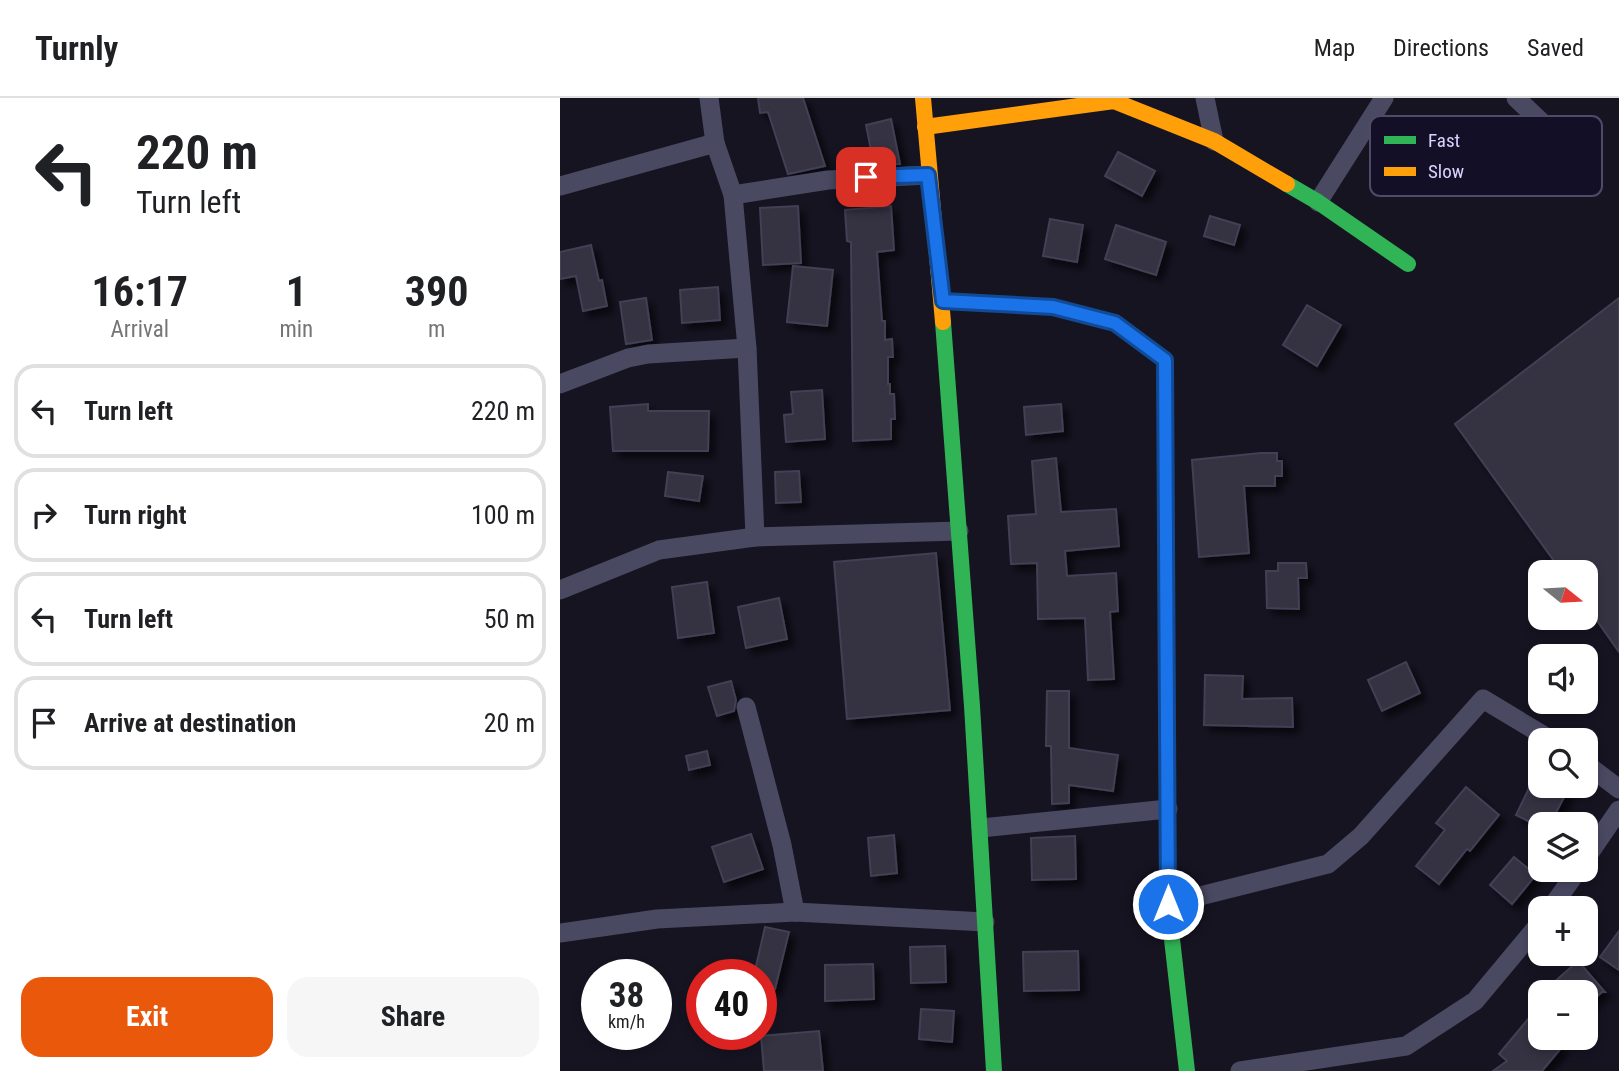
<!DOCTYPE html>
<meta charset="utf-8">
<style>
:root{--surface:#fff;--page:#f6f6f6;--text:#202124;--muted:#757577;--line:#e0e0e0;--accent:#ea580c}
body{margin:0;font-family:"Roboto Condensed",sans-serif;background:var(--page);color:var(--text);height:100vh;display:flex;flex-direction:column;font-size:26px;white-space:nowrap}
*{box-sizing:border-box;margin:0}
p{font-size:23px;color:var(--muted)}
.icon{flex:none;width:38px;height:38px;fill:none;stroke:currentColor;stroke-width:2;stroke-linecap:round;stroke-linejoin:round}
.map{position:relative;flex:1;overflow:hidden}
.side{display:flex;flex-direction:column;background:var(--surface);width:560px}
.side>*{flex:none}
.top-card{background:#fff;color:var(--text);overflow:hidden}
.needle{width:46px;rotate:108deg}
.buttons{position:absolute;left:968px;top:462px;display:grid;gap:14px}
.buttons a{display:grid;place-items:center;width:70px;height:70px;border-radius:14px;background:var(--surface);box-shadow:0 4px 10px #0003;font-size:35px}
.speed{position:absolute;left:21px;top:861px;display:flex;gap:14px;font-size:35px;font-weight:700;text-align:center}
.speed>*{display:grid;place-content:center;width:91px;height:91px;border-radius:50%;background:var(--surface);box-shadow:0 4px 10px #0003;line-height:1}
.speed small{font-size:18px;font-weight:400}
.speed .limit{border:10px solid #d22;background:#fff;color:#111}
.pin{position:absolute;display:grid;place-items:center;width:60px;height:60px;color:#fff;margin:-30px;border-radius:14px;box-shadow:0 4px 10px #0006}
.me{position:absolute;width:77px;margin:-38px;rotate:0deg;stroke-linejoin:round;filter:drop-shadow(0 0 5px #0008)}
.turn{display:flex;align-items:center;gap:24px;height:147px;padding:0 21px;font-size:32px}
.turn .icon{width:91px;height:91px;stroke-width:2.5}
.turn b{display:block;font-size:49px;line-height:60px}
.eta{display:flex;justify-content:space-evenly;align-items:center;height:119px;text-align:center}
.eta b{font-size:42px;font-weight:700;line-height:49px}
.cta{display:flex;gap:14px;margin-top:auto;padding:14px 21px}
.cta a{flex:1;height:80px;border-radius:21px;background:var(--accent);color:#fff;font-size:28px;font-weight:700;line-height:80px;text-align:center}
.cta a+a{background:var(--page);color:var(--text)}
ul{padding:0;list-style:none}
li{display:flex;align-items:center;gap:21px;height:94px;margin:0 14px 10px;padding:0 7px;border:4px solid var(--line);border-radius:21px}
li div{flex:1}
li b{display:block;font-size:26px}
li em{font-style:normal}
header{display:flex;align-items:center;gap:42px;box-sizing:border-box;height:98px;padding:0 35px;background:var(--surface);border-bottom:2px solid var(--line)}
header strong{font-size:33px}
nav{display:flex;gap:38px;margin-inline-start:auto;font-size:24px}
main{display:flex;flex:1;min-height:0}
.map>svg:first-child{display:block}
.building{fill:#343243;stroke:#433f54;stroke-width:2;filter:url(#shadow)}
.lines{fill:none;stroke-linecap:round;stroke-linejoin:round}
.street{stroke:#4a4962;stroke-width:19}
.fast{stroke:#30b455;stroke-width:16}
.slow{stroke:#ff9f0a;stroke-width:16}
.route-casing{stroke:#114b97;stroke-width:18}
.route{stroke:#1a73e8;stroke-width:12}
.key{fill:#130f26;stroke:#4e4a67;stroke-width:2}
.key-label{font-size:19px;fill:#d9d4ff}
</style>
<header>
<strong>Turnly</strong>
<nav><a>Map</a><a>Directions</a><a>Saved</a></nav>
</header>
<main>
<section class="side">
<div class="top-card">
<div class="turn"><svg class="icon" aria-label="left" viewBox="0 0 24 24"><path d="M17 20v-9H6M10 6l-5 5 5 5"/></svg><div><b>220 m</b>Turn left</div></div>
</div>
<div class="eta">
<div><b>16:17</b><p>Arrival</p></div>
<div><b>1</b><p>min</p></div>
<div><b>390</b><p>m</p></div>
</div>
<ul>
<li><svg class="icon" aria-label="left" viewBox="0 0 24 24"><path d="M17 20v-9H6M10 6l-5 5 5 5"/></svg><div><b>Turn left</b></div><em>220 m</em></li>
<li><svg class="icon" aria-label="right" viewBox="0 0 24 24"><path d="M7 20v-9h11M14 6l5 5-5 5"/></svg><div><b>Turn right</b></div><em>100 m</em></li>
<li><svg class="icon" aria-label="left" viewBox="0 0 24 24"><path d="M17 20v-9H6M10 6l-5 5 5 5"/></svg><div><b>Turn left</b></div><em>50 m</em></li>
<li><svg class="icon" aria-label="arrive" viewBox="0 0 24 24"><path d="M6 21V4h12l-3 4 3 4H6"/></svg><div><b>Arrive at destination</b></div><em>20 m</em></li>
</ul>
<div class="cta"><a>Exit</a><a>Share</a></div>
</section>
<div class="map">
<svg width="1059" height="973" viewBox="0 0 1059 973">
<defs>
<filter id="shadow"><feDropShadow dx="6" dy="6" stdDeviation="3.5" flood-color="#0009"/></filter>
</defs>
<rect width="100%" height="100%" fill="#161421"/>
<!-- building -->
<g class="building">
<polygon points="198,0 243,0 265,68 228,76 208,14 200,15"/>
<polygon points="331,21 340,66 314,67 306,27"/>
<polygon points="558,54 595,73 582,98 545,78"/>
<polygon points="238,108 241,165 203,167 200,110"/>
<polygon points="331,108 334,152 317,154 322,223 325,223 325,242 332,241 333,259 328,259 328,286 330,286 330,296 334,296 335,321 331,321 331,341 293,343 291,144 287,143 285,112"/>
<polygon points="650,118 680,127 674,147 644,138"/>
<polygon points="490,121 523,127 517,164 483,158"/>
<polygon points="556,127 606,144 596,177 545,161"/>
<polygon points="31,147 39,183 42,182 47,208 23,213 16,178 0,181 0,154"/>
<polygon points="233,168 273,172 267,228 227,224"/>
<polygon points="158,189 160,222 122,225 120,192"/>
<polygon points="86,200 92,242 66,246 60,204"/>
<polygon points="1059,200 1059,554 1026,507 1026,474 1002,474 895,326"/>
<polygon points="747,207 781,227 757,268 723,247"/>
<polygon points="262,292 265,341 226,344 224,317 233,316 231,294"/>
<polygon points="88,306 88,313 149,313 148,353 53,353 50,309"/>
<polygon points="501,306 503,333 466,337 464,309"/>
<polygon points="701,355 717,355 717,363 722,363 722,378 715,378 715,388 684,388 689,455 639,459 632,362"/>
<polygon points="496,360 501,414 556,411 559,448 505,453 507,478 556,475 558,513 550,514 554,581 528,582 525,520 478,521 477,465 451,466 448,418 476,416 472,363"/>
<polygon points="239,373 241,404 216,405 215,374"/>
<polygon points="108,374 143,378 139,403 105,398"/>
<polygon points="376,455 390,612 287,621 274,464"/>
<polygon points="718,465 746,465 747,480 738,480 739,511 707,510 706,473 718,473"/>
<polygon points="147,484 154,535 118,540 112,489"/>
<polygon points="219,500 227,541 186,550 178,509"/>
<polygon points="846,564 860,595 822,613 808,582"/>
<polygon points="645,577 683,578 682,601 732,600 733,629 644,627"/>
<polygon points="171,583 176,602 174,613 157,618 148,589"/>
<polygon points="487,593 509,593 509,650 558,657 553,693 509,687 509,705 492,706 491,648 486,648"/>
<polygon points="147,653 150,667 129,672 126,658"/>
<polygon points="970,688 1010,688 990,726 974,726 956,717"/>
<polygon points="906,689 939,717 910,753 907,751 879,786 856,768 885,732 876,725"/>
<polygon points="191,736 203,771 164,784 152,749"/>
<polygon points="334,737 337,775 311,778 308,740"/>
<polygon points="515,738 516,781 472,782 471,740"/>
<polygon points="954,759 976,777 952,806 930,787"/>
<polygon points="205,829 229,834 215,891 201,888 201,877 194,877"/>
<polygon points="1059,833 1059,872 1040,859"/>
<polygon points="385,848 386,884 351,885 350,849"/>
<polygon points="518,853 519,892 464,893 463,854"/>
<polygon points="1018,863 1045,894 1042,894 1026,909 1026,894 983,894"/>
<polygon points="313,866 314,901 265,903 265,867"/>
<polygon points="361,911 394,913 392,944 359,941"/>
<polygon points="969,920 980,929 980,940 992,940 1002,949 982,973 933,973 947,963 939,956"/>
<polygon points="259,933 263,973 204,973 201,938"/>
</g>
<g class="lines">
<!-- street -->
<g class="street">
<polyline points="149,0 155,45 173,97 187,250 195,439"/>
<polyline points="645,0 654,43"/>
<polyline points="956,0 1010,51"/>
<polyline points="0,88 155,45"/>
<polyline points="173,97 268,82 368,77"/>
<polyline points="758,104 824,0"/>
<polyline points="0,286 68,260 88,256 187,250"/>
<polyline points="0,492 99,452 195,439 399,433"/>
<polyline points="186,609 222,747 235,814"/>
<polyline points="1026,666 1059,691"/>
<polyline points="421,730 608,711"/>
<polyline points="1026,760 1059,712"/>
<polyline points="608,806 768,766 801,738 923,601 991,642"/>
<polyline points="991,810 1018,772"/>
<polyline points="0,835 97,821 235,814 425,824"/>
<polyline points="680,973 846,948 915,903 980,825"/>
</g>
<!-- fast -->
<g class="fast">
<polyline points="727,86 758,104 848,166"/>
<polyline points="383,203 493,209 556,225 605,262 608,806 627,973"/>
<polyline points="383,224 412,608 434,973"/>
</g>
<!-- slow -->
<g class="slow">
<polyline points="363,0 383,224"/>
<polyline points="365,29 554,3 654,43 727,86"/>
</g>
</g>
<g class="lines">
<!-- route casing -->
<g class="route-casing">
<polyline id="route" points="306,79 368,77 383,203 493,209 555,225 605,262 608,806"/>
</g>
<!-- route -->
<use href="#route" class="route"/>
</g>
<!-- legend -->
<rect x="810" y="18" width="232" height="80" rx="10" class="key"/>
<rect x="824" y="38" width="32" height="8" fill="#30b455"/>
<rect x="824" y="69" width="32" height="9" fill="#ff9f0a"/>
<g class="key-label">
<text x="868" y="49">Fast</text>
<text x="868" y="80">Slow</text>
</g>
</svg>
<div class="buttons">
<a><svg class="needle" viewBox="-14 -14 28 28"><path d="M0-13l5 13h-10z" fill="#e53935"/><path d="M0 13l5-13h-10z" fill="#757577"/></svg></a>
<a><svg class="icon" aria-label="sound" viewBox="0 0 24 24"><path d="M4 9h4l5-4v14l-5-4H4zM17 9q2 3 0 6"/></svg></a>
<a><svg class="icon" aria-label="search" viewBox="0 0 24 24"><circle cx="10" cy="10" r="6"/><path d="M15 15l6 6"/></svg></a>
<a><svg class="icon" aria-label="layers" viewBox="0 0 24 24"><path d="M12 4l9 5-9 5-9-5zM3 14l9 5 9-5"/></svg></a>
<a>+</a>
<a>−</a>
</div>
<div class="speed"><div>38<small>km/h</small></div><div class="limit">40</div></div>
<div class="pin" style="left:306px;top:79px;background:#d93025"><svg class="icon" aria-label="arrive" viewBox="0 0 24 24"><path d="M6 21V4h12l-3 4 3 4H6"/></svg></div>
<svg class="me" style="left:608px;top:806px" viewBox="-20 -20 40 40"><circle r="17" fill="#1a73e8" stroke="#fff" stroke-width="3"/><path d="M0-11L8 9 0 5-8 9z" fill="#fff"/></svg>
</div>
</main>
